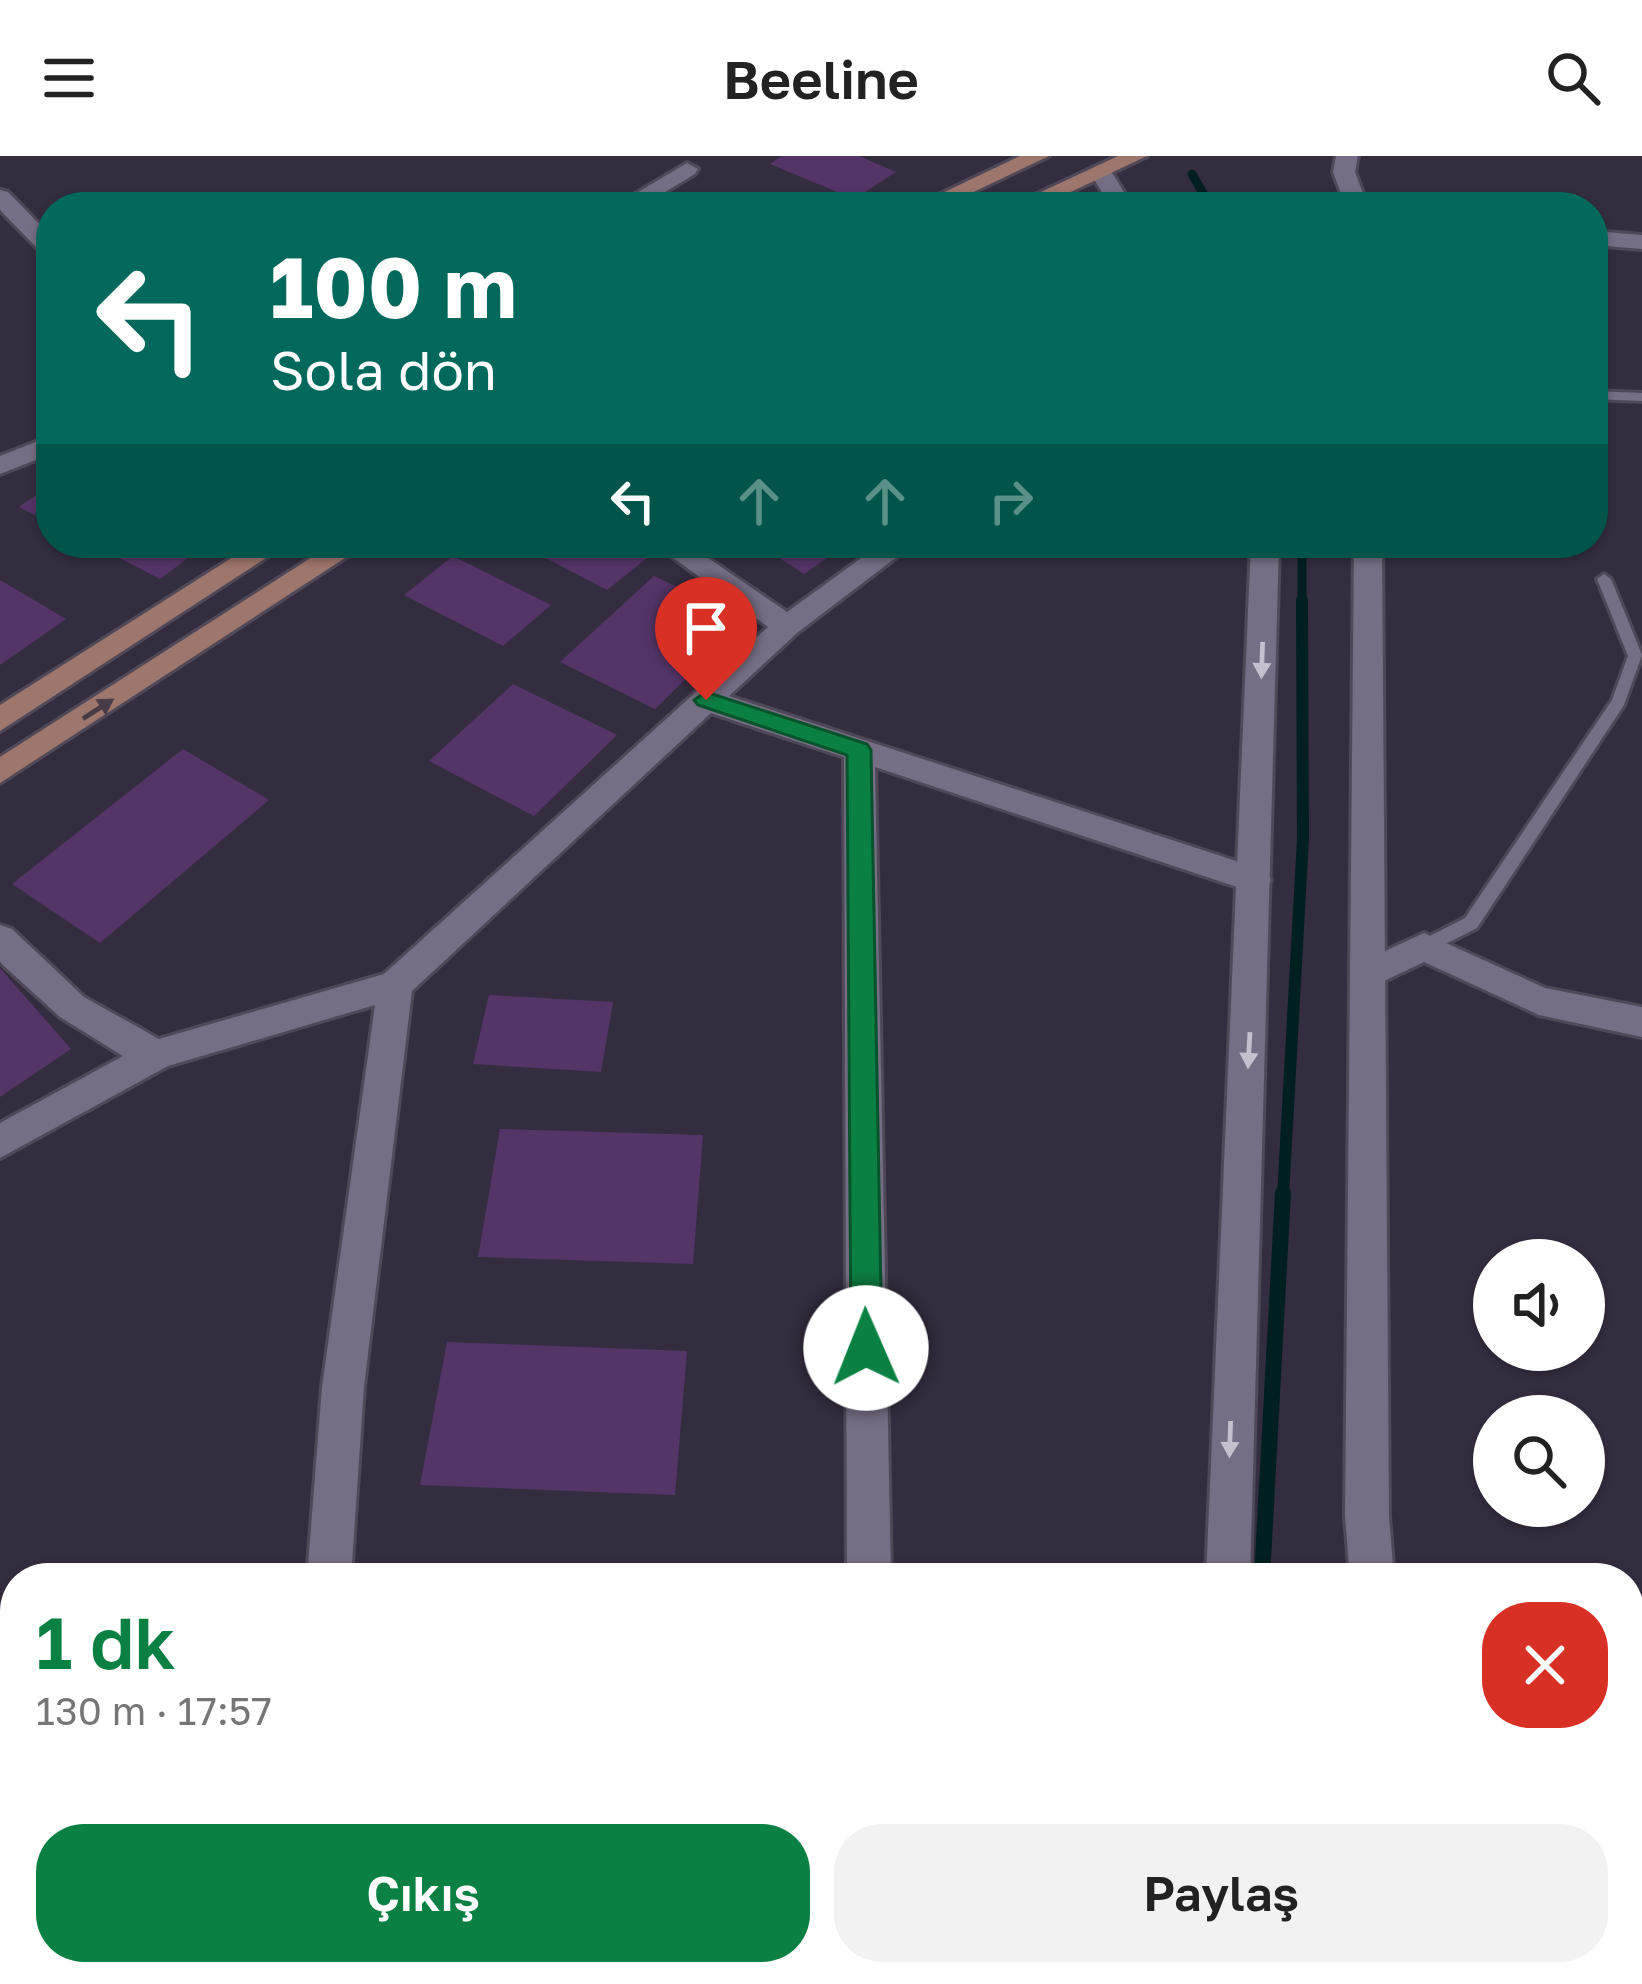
<!DOCTYPE html>
<html lang="tr">
<meta charset="utf-8">
<style>
:root{--surface:#fff;--page:#f2f2f2;--text:#222;--muted:#767676;--accent:#0b8043}
body{margin:0;font-family:"Golos Text",sans-serif;background:var(--page);color:var(--text);height:100vh;display:flex;flex-direction:column;font-size:45px;white-space:nowrap}
*{box-sizing:border-box;margin:0}
p{font-size:39px;color:var(--muted)}
.icon{flex:none;width:66px;height:66px;fill:none;stroke:currentColor;stroke-width:2;stroke-linecap:round;stroke-linejoin:round}
.map{position:relative;flex:1;overflow:hidden}
.drawer{position:absolute;left:0px;top:1407px;width:1644px;height:423px;display:flex;flex-direction:column;background:var(--surface);border-radius:48px 48px 0 0;box-shadow:0 3px 9px #0004}
.drawer>*{flex:none}
.top-card{position:absolute;left:36px;top:36px;width:1572px;height:366px;border-radius:48px;box-shadow:0 3px 9px #0004;background:#00695c;color:#fff;overflow:hidden}
.fabs{position:absolute;left:1473px;top:1083px;display:grid;gap:24px}
.fabs a{display:grid;place-items:center;width:132px;height:132px;border-radius:50%;background:var(--surface);box-shadow:0 3px 9px #0004;font-size:60px}
.pin{position:absolute;display:grid;place-items:center;width:102px;height:102px;color:#fff;margin:-123px -51px;border-radius:50% 50% 50% 0;rotate:-45deg;box-shadow:0 0 12px #0007}
.pin .icon{rotate:45deg}
.me{position:absolute;width:132px;margin:-66px;rotate:359deg;stroke-linejoin:round;filter:drop-shadow(0 0 9px #0008)}
.turn{display:flex;align-items:center;gap:42px;height:252px;padding:0 36px;font-size:54px}
.turn .icon{width:156px;height:156px;stroke-width:2.5}
.turn b{display:block;font-size:84px;line-height:102px}
.lanes{display:flex;align-items:center;height:114px;padding:0 36px;background:#0003;justify-content:center;gap:60px;direction:ltr}
.lanes .off{opacity:.35}
.round{display:grid;place-items:center;flex:none;width:126px;height:126px;border-radius:48px;background:var(--page)}
.head{display:flex;align-items:center;justify-content:space-between;height:204px;padding:0 36px}
h1{font-size:72px;font-weight:600;line-height:90px;color:var(--accent)}
.cta{display:flex;gap:24px;margin-top:auto;padding:24px 36px}
.cta a{flex:1;height:138px;border-radius:48px;background:var(--accent);color:#fff;font-size:48px;font-weight:600;line-height:138px;text-align:center}
.cta a+a{background:var(--page);color:var(--text)}
header{display:flex;justify-content:space-between;align-items:center;height:156px;padding:0 36px;background:var(--surface);font-size:54px;font-weight:600}
.map>svg:first-child{display:block}
.lines{fill:none;stroke-linecap:round;stroke-linejoin:round}
.stream-far2{stroke:#001f21;stroke-width:9}
.stream-far1{stroke:#001f21;stroke-width:12}
.stream{stroke:#001f21;stroke-width:16}
.building{fill:#553568}
.service-casing{stroke:#4e4858;stroke-width:6}
.minor-casing{stroke:#4e4858;stroke-width:6}
.tertiary-casing{stroke:#4e4858;stroke-width:6}
.primary-casing{stroke:#4e4858;stroke-width:6}
.service{fill:#766e84;fill-rule:evenodd}
.minor{fill:#766e84;fill-rule:evenodd}
.tertiary{fill:#766e84;fill-rule:evenodd}
.primary{fill:#9f766b;fill-rule:evenodd}
.oneway{fill:#c5bfce}
.oneway2{fill:#493c49}
.route{fill:#0b8043;stroke:#07532c;stroke-width:3}
</style>
<header><svg class="icon" aria-label="menu" viewBox="0 0 24 24"><path d="M4 6h16M4 12h16M4 18h16"/></svg>Beeline<svg class="icon" aria-label="search" viewBox="0 0 24 24"><circle cx="10" cy="10" r="6"/><path d="M15 15l6 6"/></svg></header>
<div class="map">
<svg width="1642" height="1828" viewBox="0 0 1642 1828">
<rect width="100%" height="100%" fill="#342d40"/>
<g class="lines">
<!-- stream-far2 -->
<g class="stream-far2">
<polyline points="1192,18 1211,51"/>
<polyline points="1302,387 1302,447"/>
</g>
<!-- stream-far1 -->
<polyline class="stream-far1" points="1283,1040 1303,683 1302,444"/>
<!-- stream -->
<g class="stream">
<polyline points="1262,1422 1283,1037"/>
<polyline points="1332,1815 1335,1828"/>
</g>
</g>
<!-- building -->
<g class="building">
<polygon points="782,0 859,0 896,16 854,43 770,8"/>
<polygon points="51,329 51,367 19,351"/>
<polygon points="90,387 208,387 160,423"/>
<polygon points="517,387 643,387 657,394 607,434"/>
<polygon points="756,387 849,387 804,418"/>
<polygon points="453,400 551,449 503,490 404,439"/>
<polygon points="654,420 747,463 655,553 560,506"/>
<polygon points="0,424 66,463 0,509"/>
<polygon points="513,528 617,579 534,660 429,605"/>
<polygon points="183,593 269,644 100,787 12,728"/>
<polygon points="0,812 71,893 0,941"/>
<polygon points="489,839 613,846 601,916 473,908"/>
<polygon points="500,973 703,979 693,1108 478,1101"/>
<polygon points="447,1186 687,1195 675,1339 420,1329"/>
<polygon points="32,1815 172,1815 171,1828 31,1828"/>
<polygon points="380,1815 561,1815 561,1828 379,1828"/>
</g>
<g class="lines">
<!-- service casing -->
<g class="service-casing">
<g id="service">
<polygon points="1593,235 1642,237 1642,245 1593,243"/>
<polygon points="1604,418 1611,423 1642,499 1624,549 1477,772 1430,796 1418,796 1415,791 1418,786 1465,762 1612,544 1628,500 1597,423"/>
</g>
</g>
<!-- minor casing -->
<g class="minor-casing">
<g id="minor">
<polygon points="687,7 698,13 695,18 640,51 613,51"/>
<polygon points="1100,9 1108,10 1133,51 1111,51 1089,15"/>
<polygon points="0,34 8,36 51,80 51,100 43,98 0,54"/>
<polygon points="1593,75 1642,79 1642,93 1593,89"/>
<polygon points="51,280 51,298 0,318 0,300"/>
<polygon points="653,387 686,387 787,456 882,387 915,387 797,477 729,540 1267,715 1271,724 1267,733 1255,737 875,611 891,1422 847,1422 844,601 711,557 412,835 364,1231 351,1422 307,1422 322,1231 375,849 168,910 0,1002 0,967 123,900 60,861 5,811 0,806 0,769 12,773 84,841 159,883 384,818 768,471"/>
<polygon points="1424,777 1545,832 1642,851 1642,881 1539,859 1424,806 1367,833 1355,829 1350,819 1355,809"/>
<polygon points="274,1815 324,1815 323,1828 273,1828"/>
<rect x="860" y="1815" width="50" height="13"/>
</g>
</g>
<!-- tertiary casing -->
<g class="tertiary-casing">
<g id="tertiary">
<polygon points="1336,0 1358,0 1355,16 1368,51 1346,51 1333,16"/>
<polygon points="1251,387 1279,387 1250,1422 1206,1422"/>
<polygon points="1354,387 1382,387 1389,1360 1394,1422 1350,1422 1345,1360"/>
<polygon points="1241,1815 1291,1815 1294,1828 1244,1828"/>
<polygon points="1411,1815 1461,1815 1464,1828 1414,1828"/>
</g>
</g>
<!-- primary casing -->
<g class="primary-casing">
<g id="primary">
<polygon points="1020,0 1049,0 942,51 913,51"/>
<polygon points="1118,0 1147,0 1039,51 1009,51"/>
<polygon points="255,387 289,387 0,575 0,549"/>
<polygon points="334,387 368,387 0,627 0,601"/>
</g>
</g>
<!-- service -->
<use href="#service" class="service"/>
<!-- minor -->
<use href="#minor" class="minor"/>
<!-- tertiary -->
<use href="#tertiary" class="tertiary"/>
<!-- primary -->
<use href="#primary" class="primary"/>
</g>
<!-- one-way arrows -->
<defs><path id="oneway-solid" d="M-6-.8H1V-3.2L6.5 0L1 3.2V.8H-6Z" transform="scale(3)"/></defs>
<g class="oneway">
<use href="#oneway-solid" transform="translate(1262 504) rotate(92)"/>
<use href="#oneway-solid" transform="translate(1249 894) rotate(93)"/>
<use href="#oneway-solid" transform="translate(1230 1283) rotate(92)"/>
</g>
<use class="oneway2" href="#oneway-solid" transform="translate(98 553) rotate(-33)"/>
<!-- route -->
<polygon class="route" points="706,536 867,588 871,594 882,1192 877,1202 866,1207 856,1202 851,1192 847,599 698,549 694,544"/>
</svg>
<div class="fabs">
<a><svg class="icon" aria-label="sound" viewBox="0 0 24 24"><path d="M4 9h4l5-4v14l-5-4H4zM17 9q2 3 0 6"/></svg></a>
<a><svg class="icon" aria-label="search" viewBox="0 0 24 24"><circle cx="10" cy="10" r="6"/><path d="M15 15l6 6"/></svg></a>
</div>
<div class="pin" style="left:706px;top:544px;background:#d93025"><svg class="icon" aria-label="arrive" viewBox="0 0 24 24"><path d="M6 21V4h12l-3 4 3 4H6"/></svg></div>
<svg class="me" style="left:866px;top:1192px" viewBox="-20 -20 40 40"><circle r="19" fill="#fff"/><path d="M0-13L10 11 0 6-10 11z" fill="#0b8043"/></svg>
<div class="top-card">
<div class="turn"><svg class="icon" aria-label="left" viewBox="0 0 24 24"><path d="M17 20v-9H6M10 6l-5 5 5 5"/></svg><div><b>100 m</b>Sola dön</div></div>
<div class="lanes"><svg class="icon" aria-label="left" viewBox="0 0 24 24"><path d="M17 20v-9H6M10 6l-5 5 5 5"/></svg><svg class="icon off" aria-label="ahead" viewBox="0 0 24 24"><path d="M12 20V5M6 11l6-6 6 6"/></svg><svg class="icon off" aria-label="ahead" viewBox="0 0 24 24"><path d="M12 20V5M6 11l6-6 6 6"/></svg><svg class="icon off" aria-label="right" viewBox="0 0 24 24"><path d="M7 20v-9h11M14 6l5 5-5 5"/></svg></div>
</div>
<section class="drawer">
<div class="head"><div><h1>1 dk</h1><p>130 m · 17:57</p></div><a class="round" style="background:#d93025;color:#fff"><svg class="icon" aria-label="close" viewBox="0 0 24 24"><path d="M6 6l12 12M18 6L6 18"/></svg></a></div>
<div class="cta"><a>Çıkış</a><a>Paylaş</a></div>
</section>
</div>
